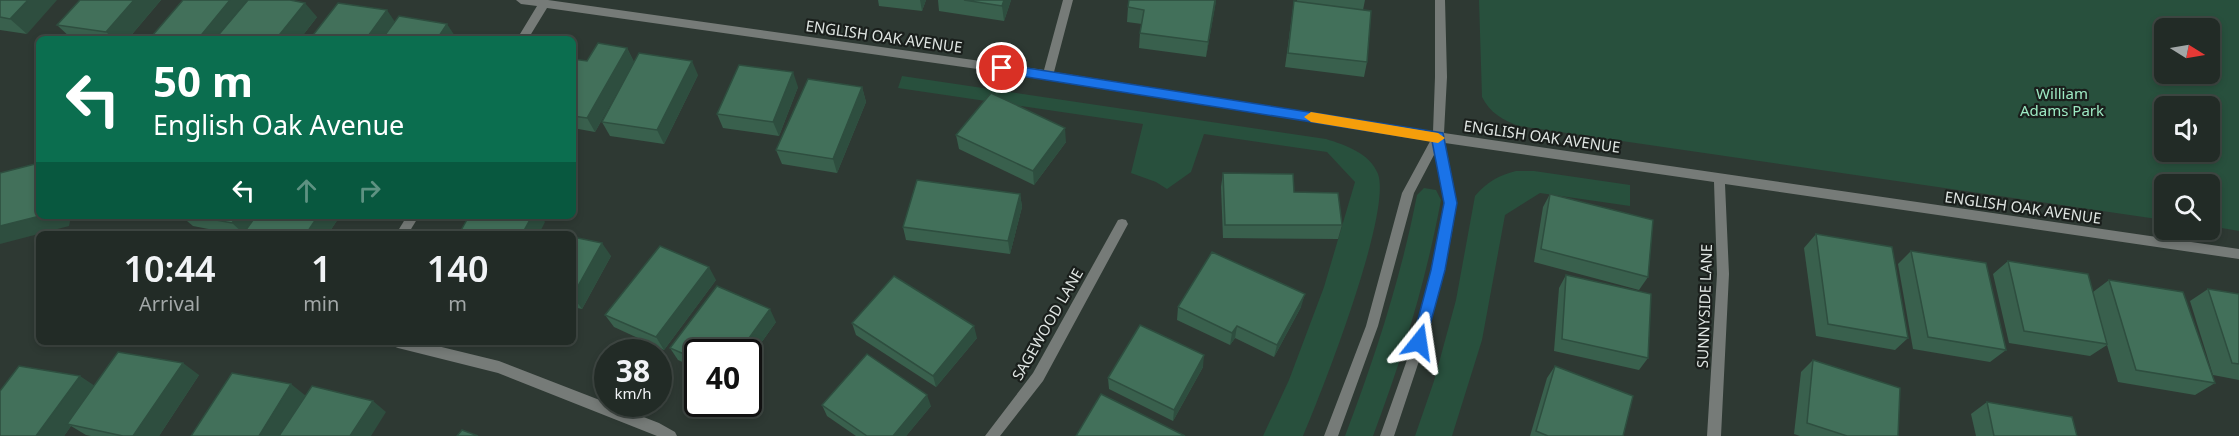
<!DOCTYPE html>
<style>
:root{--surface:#222b26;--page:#2e3732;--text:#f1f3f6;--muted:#a2a7a7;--line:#3f4743}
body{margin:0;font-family:"Noto Sans",sans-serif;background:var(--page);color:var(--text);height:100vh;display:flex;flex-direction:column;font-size:22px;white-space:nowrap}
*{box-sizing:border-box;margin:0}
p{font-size:20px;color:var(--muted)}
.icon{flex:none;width:33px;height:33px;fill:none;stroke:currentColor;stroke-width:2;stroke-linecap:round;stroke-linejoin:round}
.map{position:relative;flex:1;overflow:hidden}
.sheet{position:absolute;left:36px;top:231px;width:540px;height:114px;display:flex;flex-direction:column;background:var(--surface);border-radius:9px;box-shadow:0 3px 9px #0003,0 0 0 2px var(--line)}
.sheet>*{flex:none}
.banner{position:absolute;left:36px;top:36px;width:540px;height:183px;border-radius:9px;box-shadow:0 3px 9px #0003,0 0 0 2px var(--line);background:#0b6e4f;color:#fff;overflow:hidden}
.needle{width:39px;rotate:101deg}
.fabs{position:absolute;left:2154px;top:18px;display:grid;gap:12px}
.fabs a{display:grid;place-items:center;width:66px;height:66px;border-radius:9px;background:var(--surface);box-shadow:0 3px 9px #0003,0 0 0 2px var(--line);font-size:30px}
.speed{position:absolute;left:594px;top:339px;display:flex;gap:12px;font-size:30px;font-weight:700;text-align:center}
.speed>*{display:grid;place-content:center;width:78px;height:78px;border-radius:50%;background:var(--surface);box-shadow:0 3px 9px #0003,0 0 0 2px var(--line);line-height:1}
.speed small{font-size:15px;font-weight:400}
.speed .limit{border:3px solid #111;border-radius:9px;background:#fff;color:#111}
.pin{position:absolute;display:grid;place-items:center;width:51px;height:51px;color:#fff;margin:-26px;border:3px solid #fff;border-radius:50%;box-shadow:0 2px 6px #0007}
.me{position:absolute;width:66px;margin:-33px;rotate:15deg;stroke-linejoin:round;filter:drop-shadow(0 0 4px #0008)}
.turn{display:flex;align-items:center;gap:21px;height:126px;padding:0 18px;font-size:27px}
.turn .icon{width:78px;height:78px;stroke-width:2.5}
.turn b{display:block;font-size:42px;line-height:51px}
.lanes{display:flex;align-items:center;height:57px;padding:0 18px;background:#0003;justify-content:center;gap:30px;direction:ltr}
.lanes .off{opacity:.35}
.eta{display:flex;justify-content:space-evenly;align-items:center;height:102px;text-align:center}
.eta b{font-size:36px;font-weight:600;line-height:42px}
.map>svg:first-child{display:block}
.green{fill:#28503d;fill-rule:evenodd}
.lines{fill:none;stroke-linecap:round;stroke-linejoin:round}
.minor{fill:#767b78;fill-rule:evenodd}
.tertiary{fill:#767b78;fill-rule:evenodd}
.wall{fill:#39604d}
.shaded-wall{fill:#2e4e3f}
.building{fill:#42705a;stroke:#2e4e3f;stroke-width:1.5}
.route{fill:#1a73e8;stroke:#114b97;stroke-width:1.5}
.slow{fill:#f59e0b}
.labels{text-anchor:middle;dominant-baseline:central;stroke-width:4.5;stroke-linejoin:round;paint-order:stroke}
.street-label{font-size:15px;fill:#dfe5e2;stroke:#1a1f1c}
.park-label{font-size:15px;fill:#9de9c3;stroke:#1a1f1c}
</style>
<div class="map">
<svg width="2239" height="436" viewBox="0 0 2239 436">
<rect width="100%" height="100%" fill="#2e3933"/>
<!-- green -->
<g class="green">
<path d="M1479,0H2239V231L2210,226V184H2164V220L1519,126C1503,120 1490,113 1482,97ZM2210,28V74H2164V28ZM2210,106V152H2164V106Z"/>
<path d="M902,76L1326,139C1345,145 1370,153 1378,174C1392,213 1322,392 1303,436H1263L1289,380L1324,287L1355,182L1327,152L1204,134L1191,172L1167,189L1156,182L1131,173L1143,124L898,88Z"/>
<path d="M1516,171H1534L1630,185V206L1540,193L1505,215L1482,340L1452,436H1415L1434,381L1456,300L1475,196C1487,182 1499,175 1516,171Z"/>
<path d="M1424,188L1436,190L1441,200C1426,281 1402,359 1373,436H1345C1375,357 1401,278 1417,195Z"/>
</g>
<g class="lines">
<!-- minor -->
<g class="minor">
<polygon points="516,0 548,0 1044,70 1063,0 1073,0 1054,72 1433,132 1435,77 1435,0 1445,0 1447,77 1444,133 2239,249 2239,259 1725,184 1729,274 1721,436 1707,436 1717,274 1714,182 1438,142 1048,79 547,8 528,39 517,39 537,6 521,4"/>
<polygon points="407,216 419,216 408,234 396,234"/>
<polygon points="1122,219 1126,220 1128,224 1043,381 1000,436 985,436 1033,373 1118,220"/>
<polygon points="392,342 421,342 499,361 659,423 675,432 677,436 657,436 498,373 398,348 393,346"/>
</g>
<!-- tertiary -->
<polygon class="tertiary" points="1438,132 1444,137 1457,203 1451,238 1425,343 1394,436 1380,436 1413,343 1439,238 1445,203 1435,153 1414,193 1378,326 1338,436 1324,436 1366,326 1402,193 1434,134"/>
</g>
<!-- wall -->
<g class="wall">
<polygon points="0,0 27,34 0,30"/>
<polygon points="80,0 161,0 128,39 72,39 57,25"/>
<polygon points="878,0 926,0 922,11 879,6"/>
<polygon points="938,0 1011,0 1004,21 939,11"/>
<polygon points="1129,0 1216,0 1206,57 1139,48 1140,33 1142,24 1127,22 1128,7"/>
<polygon points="1297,0 1365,0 1363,10 1367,62 1364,77 1285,67 1294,1 1297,2"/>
<polygon points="317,17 300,39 155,39 152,36"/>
<polygon points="627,48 634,62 595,132 573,128 573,59 587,61"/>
<polygon points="698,75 664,144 610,136 602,122"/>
<polygon points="798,87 779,136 723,128 717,114"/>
<polygon points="862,87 866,102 837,173 782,164 776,150"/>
<polygon points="956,135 1066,142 1034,185 959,149"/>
<polygon points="1223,173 1294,192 1342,225 1338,239 1223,238 1221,187"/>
<polygon points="1020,194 1022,207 1010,254 906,240 903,227"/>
<polygon points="1550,194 1648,277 1639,290 1534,262 1543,207"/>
<polygon points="181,216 340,216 328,234 234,234 193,226"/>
<polygon points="1816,234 1908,338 1895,350 1816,336 1804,248"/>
<polygon points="573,237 611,256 582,309 573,307"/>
<polygon points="1911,251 2006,350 1990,362 1913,349 1898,264"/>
<polygon points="2008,261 2093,292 2109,280 2215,383 2195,395 2118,382 2107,345 2090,356 2009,343 1993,274"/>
<polygon points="1566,275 1648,358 1639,370 1554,351 1559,288"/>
<polygon points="716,280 664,350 614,327 605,315"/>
<polygon points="2208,289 2239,294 2239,380 2213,375 2190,301"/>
<polygon points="1178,307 1301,307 1274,357 1235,338 1230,345 1177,320"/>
<polygon points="776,322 748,361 748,352 698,352 698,369 678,360 670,348"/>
<polygon points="852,323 977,338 936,387 856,335"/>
<polygon points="1813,360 1898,436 1800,436 1794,434 1801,372"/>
<polygon points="1555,366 1623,436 1530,436 1547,378"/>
<polygon points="1203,367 1173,421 1109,389 1108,378"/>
<polygon points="199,375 159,436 91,436 86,435 71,426 64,436 0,436 94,385"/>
<polygon points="1987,402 2077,436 1976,436 1971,414"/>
<polygon points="822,405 931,406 906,436 856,436 827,416"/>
</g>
<!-- shaded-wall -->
<g class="shaded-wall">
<polygon points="28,0 57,0 27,34 10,19"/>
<polygon points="134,0 161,0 128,39 114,39 106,32"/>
<polygon points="230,0 250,0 224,39 198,39"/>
<polygon points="920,0 926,0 922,11"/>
<polygon points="1004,0 1011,0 1004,21 1002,6"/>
<polygon points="1215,0 1216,0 1216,2 1206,57 1208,42"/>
<polygon points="305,3 317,17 300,39 276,39"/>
<polygon points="387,10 397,25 387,39 366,39"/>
<polygon points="447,24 457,39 437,39"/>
<polygon points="627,48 634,62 595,132 587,118"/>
<polygon points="692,61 698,75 664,144 657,130"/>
<polygon points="793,72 798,87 779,136 773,122"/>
<polygon points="862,87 866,102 837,173 833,159"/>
<polygon points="1065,128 1066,142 1034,185 1033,171"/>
<polygon points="1020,194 1022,207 1010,254 1008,241"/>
<polygon points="40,216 71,216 69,226 0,244 0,226"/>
<polygon points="237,216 261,216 244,234 232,223"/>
<polygon points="318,216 340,216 328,234 306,234"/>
<polygon points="532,216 541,216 545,222 539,234 522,234"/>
<polygon points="602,243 611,256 582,309 573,297 573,295"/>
<polygon points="709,267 716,280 664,350 656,337"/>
<polygon points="1305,294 1301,307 1274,357 1277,345"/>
<polygon points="770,309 776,322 748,361 748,352 739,352"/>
<polygon points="974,326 977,338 936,387 933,376"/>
<polygon points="1237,326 1235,338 1230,345 1232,333"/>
<polygon points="1204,355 1203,367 1173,421 1174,410"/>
<polygon points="183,363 199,375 159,436 133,436"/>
<polygon points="80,376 98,388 67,424 71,426 64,436 36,436"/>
<polygon points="291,384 306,396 281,436 259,436"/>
<polygon points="927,395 931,406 906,436 893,436"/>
<polygon points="373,401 386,412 371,436 350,436"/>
</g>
<!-- building -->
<g class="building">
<polygon points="0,0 28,0 10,19 0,17"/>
<polygon points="80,0 134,0 106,32 57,25"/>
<polygon points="183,0 230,0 198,39 171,39 152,36"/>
<polygon points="248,0 290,0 305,3 276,39 215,39"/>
<polygon points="964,0 1004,0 1002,6"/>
<polygon points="1129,0 1215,0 1208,42 1140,33 1144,10 1128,7"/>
<polygon points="1294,1 1371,11 1367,62 1288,53"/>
<polygon points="338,3 387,10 366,39 310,39"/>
<polygon points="399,16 447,24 437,39 382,39"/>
<polygon points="598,43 627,48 587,118 573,116 573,59 587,61"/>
<polygon points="639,53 692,61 657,130 602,122"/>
<polygon points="739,65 793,72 773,122 717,114"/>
<polygon points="808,79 862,87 833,159 776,150"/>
<polygon points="991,93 1065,128 1033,171 956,135"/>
<polygon points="39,163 39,216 40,216 0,226 0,173"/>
<polygon points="1223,173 1293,174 1294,192 1338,193 1342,225 1225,225"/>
<polygon points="917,180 1020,194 1008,241 903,227"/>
<polygon points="1550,194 1653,220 1648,277 1541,249"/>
<polygon points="194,216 237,216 232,223"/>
<polygon points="256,216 318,216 306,234 243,234"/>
<polygon points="469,216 532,216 522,234 459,234"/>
<polygon points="544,231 558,234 543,234"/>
<polygon points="1816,234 1892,247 1908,338 1828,324"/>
<polygon points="573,237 602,243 573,295"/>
<polygon points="660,246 709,267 656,337 605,315"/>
<polygon points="1911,251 1986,263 2006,350 1928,337"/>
<polygon points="1212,252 1305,294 1277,345 1237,326 1232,333 1178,307"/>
<polygon points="2008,261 2088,274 2107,344 2024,331"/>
<polygon points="1566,275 1651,294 1648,358 1562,339"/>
<polygon points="894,276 974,326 933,376 852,323"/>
<polygon points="2109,280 2183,292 2215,383 2136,370"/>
<polygon points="717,286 770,309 739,352 698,352 698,360 670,348"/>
<polygon points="2208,289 2239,294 2239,364 2232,363"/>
<polygon points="1140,325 1204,355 1174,410 1108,378"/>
<polygon points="118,352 183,363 133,436 123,436 67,424"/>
<polygon points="867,354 927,395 893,436 867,436 822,405"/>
<polygon points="1813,360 1900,388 1898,436 1847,436 1807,423"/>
<polygon points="19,366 80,376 36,436 0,436 0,391"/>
<polygon points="1555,366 1633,396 1623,436 1548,436 1536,431"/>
<polygon points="232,373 291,384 259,436 191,436"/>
<polygon points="312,386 373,401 350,436 279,436"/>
<polygon points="1101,394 1185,436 1076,436"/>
<polygon points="1987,402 2072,417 2077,436 1994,436"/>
<polygon points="462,430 478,436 457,436"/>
</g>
<!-- route -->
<polygon class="route" points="1002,64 1443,133 1457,203 1445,270 1424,347 1419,349 1414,347 1412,342 1431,270 1444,203 1432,141 1002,73 996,68"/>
<!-- slow -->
<polygon class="slow" points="1311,112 1438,133 1445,138 1438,143 1311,122 1304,117"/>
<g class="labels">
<!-- street labels -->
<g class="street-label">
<text transform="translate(884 36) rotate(8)">ENGLISH OAK AVENUE</text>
<text transform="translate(1542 136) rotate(8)">ENGLISH OAK AVENUE</text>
<text transform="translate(2023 207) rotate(8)">ENGLISH OAK AVENUE</text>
<text transform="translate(1704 306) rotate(-88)">SUNNYSIDE LANE</text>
<text transform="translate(1047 324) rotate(-60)">SAGEWOOD LANE</text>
</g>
<!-- park labels -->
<g class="park-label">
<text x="2062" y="93">William<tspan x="2062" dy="17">Adams Park</tspan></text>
</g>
</g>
</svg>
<div class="fabs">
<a><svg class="needle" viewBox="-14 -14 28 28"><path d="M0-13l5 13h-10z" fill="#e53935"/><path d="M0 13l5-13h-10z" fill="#a2a7a7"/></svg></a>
<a><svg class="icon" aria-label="sound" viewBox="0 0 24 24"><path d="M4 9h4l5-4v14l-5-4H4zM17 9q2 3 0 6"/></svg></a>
<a><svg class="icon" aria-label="search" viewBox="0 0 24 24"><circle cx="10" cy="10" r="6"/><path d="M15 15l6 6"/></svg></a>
</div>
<div class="speed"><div>38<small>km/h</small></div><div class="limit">40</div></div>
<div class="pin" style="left:1002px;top:68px;background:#d93025"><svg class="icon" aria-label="arrive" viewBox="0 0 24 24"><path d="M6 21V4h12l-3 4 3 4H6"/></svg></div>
<svg class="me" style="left:1419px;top:342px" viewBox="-20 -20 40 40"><path d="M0-17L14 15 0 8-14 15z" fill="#1a73e8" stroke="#fff" stroke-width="4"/></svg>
<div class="banner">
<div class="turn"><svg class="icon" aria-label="left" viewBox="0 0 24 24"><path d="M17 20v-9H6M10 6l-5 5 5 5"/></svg><div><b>50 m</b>English Oak Avenue</div></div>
<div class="lanes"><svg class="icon" aria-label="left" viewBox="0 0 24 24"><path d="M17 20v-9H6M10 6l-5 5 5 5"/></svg><svg class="icon off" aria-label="ahead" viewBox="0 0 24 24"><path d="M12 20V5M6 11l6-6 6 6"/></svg><svg class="icon off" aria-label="right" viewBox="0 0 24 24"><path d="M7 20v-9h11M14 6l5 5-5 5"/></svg></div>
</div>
<section class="sheet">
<div class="eta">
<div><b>10:44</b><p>Arrival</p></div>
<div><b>1</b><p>min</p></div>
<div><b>140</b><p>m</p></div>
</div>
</section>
</div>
